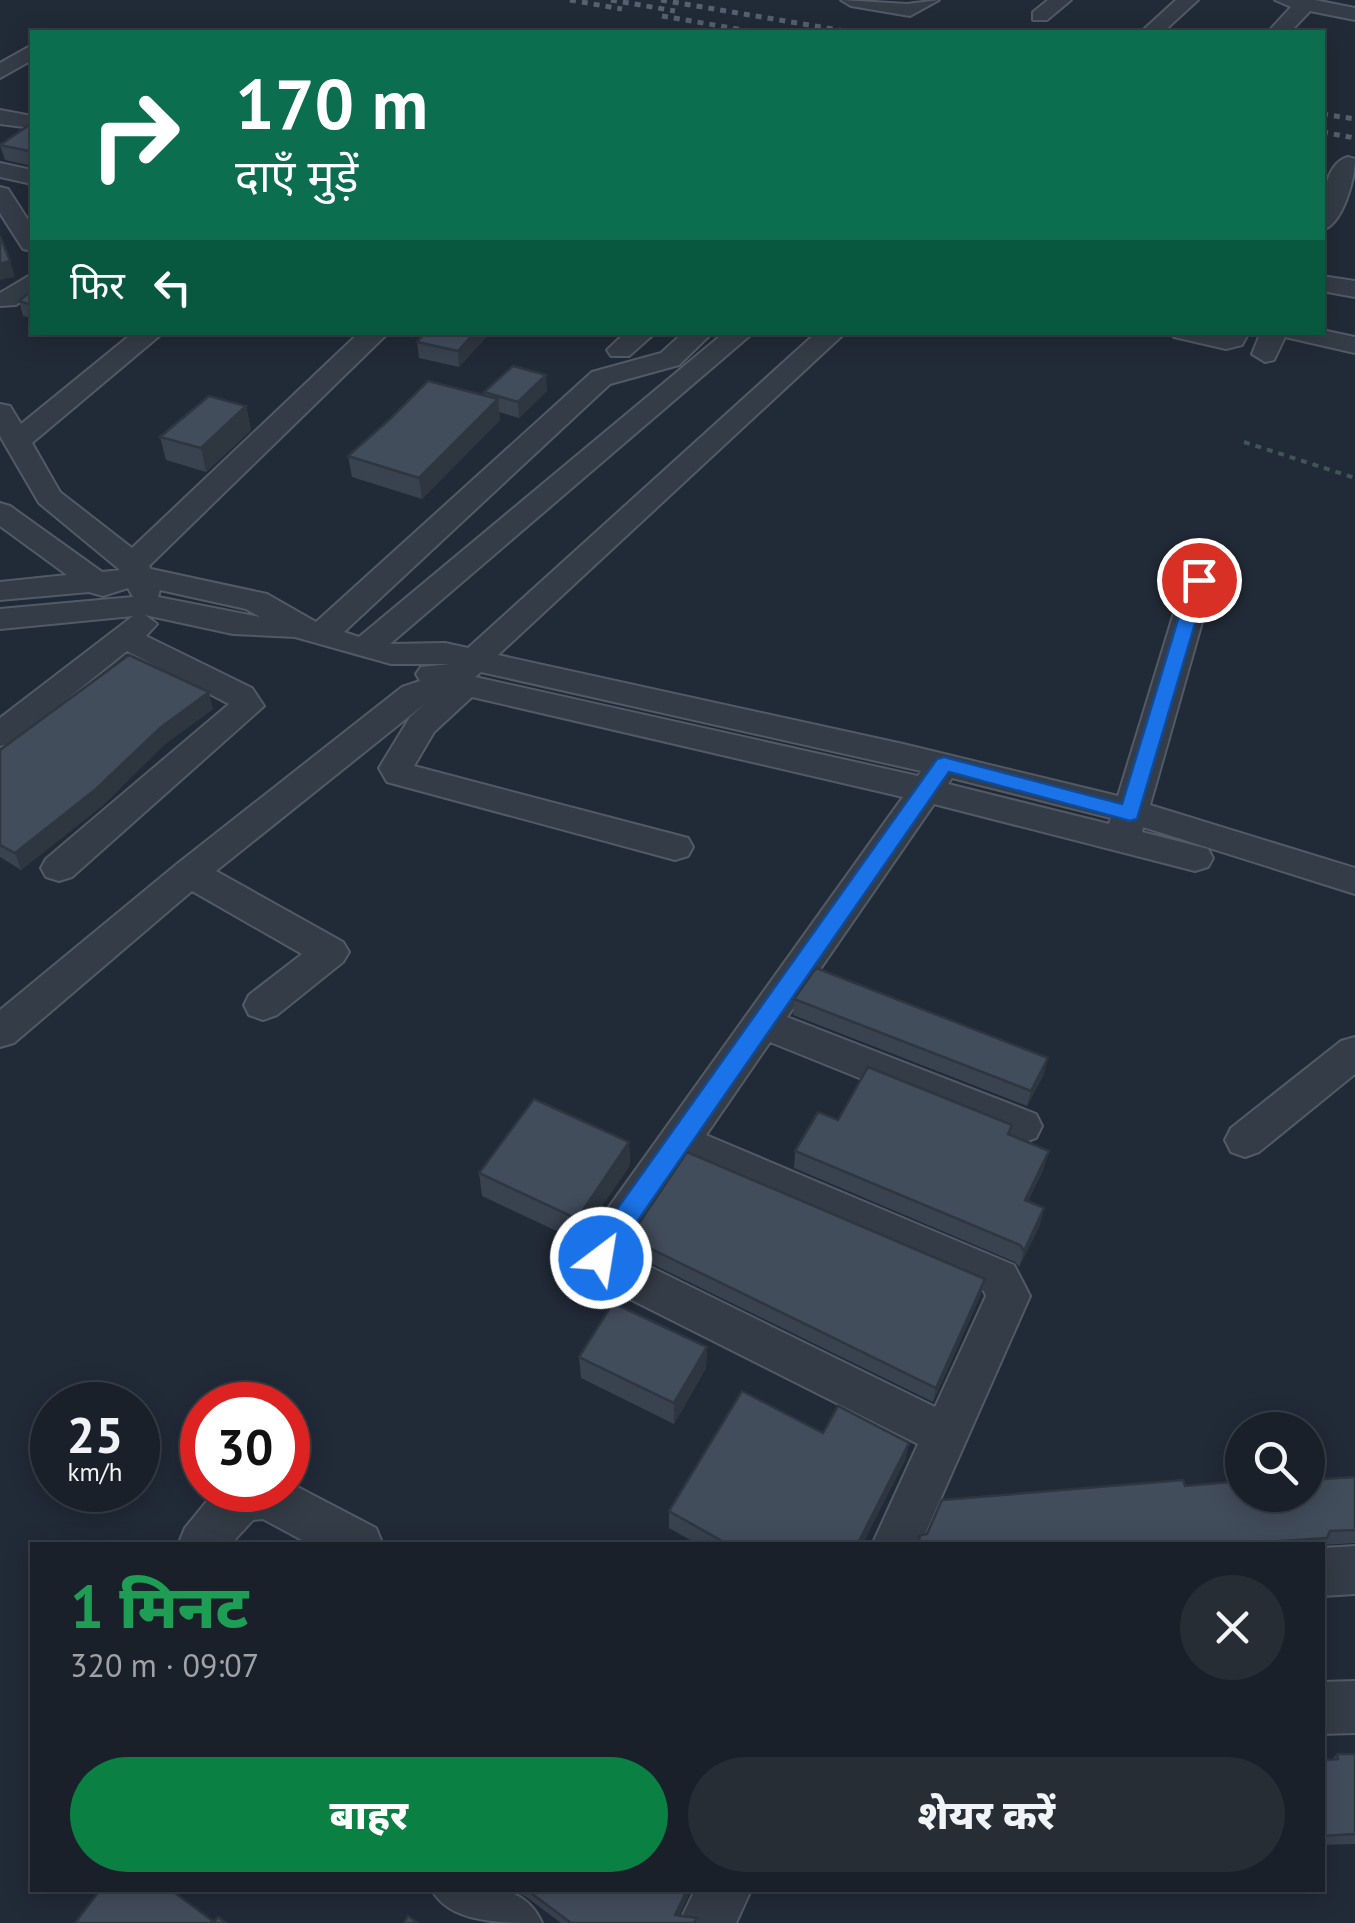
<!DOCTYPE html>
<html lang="hi">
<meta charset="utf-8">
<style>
:root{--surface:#192029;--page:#262d35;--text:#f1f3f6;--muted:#9fa3a8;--line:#373e46;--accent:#0b8043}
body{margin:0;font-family:"PT Sans","Noto Sans Devanagari",sans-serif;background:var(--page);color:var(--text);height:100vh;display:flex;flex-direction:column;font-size:38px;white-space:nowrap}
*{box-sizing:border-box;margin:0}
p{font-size:32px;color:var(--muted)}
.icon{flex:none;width:55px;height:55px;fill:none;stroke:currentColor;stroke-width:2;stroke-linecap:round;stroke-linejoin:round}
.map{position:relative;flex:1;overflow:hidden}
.details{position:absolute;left:30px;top:1542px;width:1295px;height:350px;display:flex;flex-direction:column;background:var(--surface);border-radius:0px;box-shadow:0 5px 25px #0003,0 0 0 2px var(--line)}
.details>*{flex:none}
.hud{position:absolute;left:30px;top:30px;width:1295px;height:305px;border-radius:0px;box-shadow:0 5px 25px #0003,0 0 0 2px var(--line);background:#0b6e4f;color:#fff;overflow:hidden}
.fabs{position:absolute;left:1225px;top:1412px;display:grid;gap:20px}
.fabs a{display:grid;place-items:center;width:100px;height:100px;border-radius:50%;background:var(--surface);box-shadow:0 5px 25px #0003,0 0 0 2px var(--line);font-size:50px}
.speed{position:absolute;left:30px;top:1382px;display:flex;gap:20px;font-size:50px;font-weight:700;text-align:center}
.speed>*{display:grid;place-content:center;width:130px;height:130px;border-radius:50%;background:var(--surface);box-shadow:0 5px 25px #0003,0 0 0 2px var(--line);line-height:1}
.speed small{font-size:25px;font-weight:400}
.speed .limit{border:15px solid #d22;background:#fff;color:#111}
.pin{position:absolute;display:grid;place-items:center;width:85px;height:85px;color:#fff;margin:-42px;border:5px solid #fff;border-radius:50%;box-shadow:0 2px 10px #0007}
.me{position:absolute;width:110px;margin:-55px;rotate:31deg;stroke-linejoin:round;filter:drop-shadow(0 0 8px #0008)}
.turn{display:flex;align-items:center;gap:35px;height:210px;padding:0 40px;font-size:45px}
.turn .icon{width:130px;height:130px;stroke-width:2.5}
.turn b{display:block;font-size:70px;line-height:85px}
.then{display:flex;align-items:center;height:95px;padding:0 40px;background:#0003;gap:20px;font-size:38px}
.round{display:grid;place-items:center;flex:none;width:105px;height:105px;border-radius:52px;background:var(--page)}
.head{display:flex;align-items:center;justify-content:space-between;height:170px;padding:0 40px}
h1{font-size:60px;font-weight:800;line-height:75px;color:#1e9e55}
.button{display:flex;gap:20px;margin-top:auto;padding:20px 40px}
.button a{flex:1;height:115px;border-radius:60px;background:var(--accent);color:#fff;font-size:40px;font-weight:800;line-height:115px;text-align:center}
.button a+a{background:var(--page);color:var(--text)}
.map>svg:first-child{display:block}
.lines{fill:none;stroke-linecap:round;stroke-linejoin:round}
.minor-casing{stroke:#525a65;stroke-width:4}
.path{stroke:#425457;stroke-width:4;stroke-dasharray:6 6;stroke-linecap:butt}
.minor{fill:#343c47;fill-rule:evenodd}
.rail{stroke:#56606e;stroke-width:5;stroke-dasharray:6 6;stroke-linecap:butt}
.wall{fill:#39424f}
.shaded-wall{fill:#2e3640}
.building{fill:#424d5c;stroke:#2e3640;stroke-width:2.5}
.route{fill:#1a73e8;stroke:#114b97;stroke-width:2.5}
</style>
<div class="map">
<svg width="1355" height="1923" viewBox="0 0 1355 1923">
<rect width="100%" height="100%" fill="#212a37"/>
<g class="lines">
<!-- minor casing -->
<g class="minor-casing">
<g id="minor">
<polygon points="841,0 907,4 939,0 910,16 851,6"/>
<polygon points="1048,0 1071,0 1047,20 1033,20 1033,12"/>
<polygon points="1176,0 1198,0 1163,32 1141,32"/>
<polygon points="1275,0 1315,0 1355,8 1355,20 1310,11 1290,32 1268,32 1291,7"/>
<polygon points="32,45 32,60 0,78 0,63"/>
<polygon points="0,110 32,116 32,128 0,124"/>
<path d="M1348,157L1355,159C1355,178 1343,225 1322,230C1322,209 1322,164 1348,157Z"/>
<polygon points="0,163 32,170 32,184 0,177"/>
<polygon points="0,187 8,189 32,226 32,251 23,249 0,213"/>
<polygon points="32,274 32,293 16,305 0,306 0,293"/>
<polygon points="1322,276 1355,281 1355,297 1322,291"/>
<polygon points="1322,330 1355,337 1355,353 1285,337 1274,360 1265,362 1252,354 1261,332"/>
<path d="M134,332H164L32,443L60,492L132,548L360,332H389L149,566L151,569L267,594L316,622L592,372L661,353L684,332H713L679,365L610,384L344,632L359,637L725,332H754L390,644L445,643L468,648L817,332H846L498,655L903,744L1118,796L1184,580L1188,573H1210L1214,580L1150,805L1355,868V894L1143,827L1142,832L1208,849L1213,858L1208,867L1195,871L934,804L787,1017L1036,1114L1042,1126L1036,1138L1022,1143L1008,1138L770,1042L706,1135L1014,1265L1030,1296L920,1545H872L918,1444L590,1279L580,1258L589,1235L903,797L472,697L434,732L414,766L688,838L693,847L688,856L675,860L387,782L379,768L410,717L427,702L216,871L343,942L349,952L343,962L277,1015L263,1020L249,1015L244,1005L249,995L302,954L192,891L14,1043L0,1047V1010L177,864L402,687L420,681L416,674L421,667L450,664H391L295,637L233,634L145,615L157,624L146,636L252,688L264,706L72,877L59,881L46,877L41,868L46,859L229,704L127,651L12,743L0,746V718L133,616L0,629V609L133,597L128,588L103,596L89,592L0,600V582L67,575L0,526V503L10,506L102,572L120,570L39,503L0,436V404L10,406L21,424ZM160,590L246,609L260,617L158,597ZM481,672L921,771L918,776L475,677ZM952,778L1111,818L1109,824L948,784ZM686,1163L984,1291L986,1296L935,1407L624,1254Z"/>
<polygon points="626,332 656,332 629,356 611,356 607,350"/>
<polygon points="1170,332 1249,332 1242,345 1226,349 1174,337"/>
<polygon points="1355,1037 1355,1074 1259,1152 1245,1157 1231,1152 1225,1140 1231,1128 1341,1041"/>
<polygon points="288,1482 376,1528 383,1545 311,1545 263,1519 253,1520 230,1545 178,1545 185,1528 216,1490 288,1490"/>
<polygon points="1355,1546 1355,1594 1322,1596 1322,1548"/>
<polygon points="1355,1681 1355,1733 1322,1734 1322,1682"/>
<path d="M432,1890C474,1890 522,1877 542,1923C500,1923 450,1923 432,1890Z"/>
<polygon points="695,1890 751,1890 736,1923 679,1923"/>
</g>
</g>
<!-- path -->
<polyline class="path" points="1244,442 1355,478"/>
<!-- minor -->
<use href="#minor" class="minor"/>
<!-- rail -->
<g class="rail">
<polyline points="570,0 622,9"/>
<polyline points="611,0 675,11"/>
<polyline points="661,0 850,32"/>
<polyline points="662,16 755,32"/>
<polyline points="1322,114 1355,119"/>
<polyline points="1322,132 1355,138"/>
</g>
</g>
<!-- wall -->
<g class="wall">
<polygon points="32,123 32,166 5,160 0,145"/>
<polygon points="32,290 32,318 23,316 19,301"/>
<polygon points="89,332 111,332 106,337"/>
<polygon points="489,334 459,367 419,358 417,342"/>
<polygon points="547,391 519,418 499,412 500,420 422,499 352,477 348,456 485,396 484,392"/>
<polygon points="246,406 251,430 206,472 166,460 160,437"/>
<polygon points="213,709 165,744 102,806 21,870 0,857 0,750"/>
<polygon points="794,999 1044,1074 1027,1106 793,1015"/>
<polygon points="838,1120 1010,1135 1044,1168 1028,1201 1040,1225 1019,1267 1015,1262 794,1168 795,1151"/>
<polygon points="629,1142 630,1165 578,1241 482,1196 479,1173"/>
<polygon points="629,1238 981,1294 933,1402 630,1253"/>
<polygon points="707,1347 706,1368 674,1424 581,1378 579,1357"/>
<polygon points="823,1433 909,1443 905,1460 862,1545 699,1545 669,1528 669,1511"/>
<polygon points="1355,1477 1355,1543 1322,1545 916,1545 919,1536 1185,1486 1242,1495"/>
<polygon points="1337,1754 1355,1754 1355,1844 1322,1845 1322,1760 1332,1759"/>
<polygon points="505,1890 691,1890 679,1915 697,1923 561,1923 525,1896"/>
</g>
<!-- shaded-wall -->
<g class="shaded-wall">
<polygon points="10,261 15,277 0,280 0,264"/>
<polygon points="475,332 489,332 489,334 459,367 458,351"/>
<polygon points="546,375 547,391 519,418 518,402"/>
<polygon points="498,399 500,420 422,499 419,478"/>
<polygon points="246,406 251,430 206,472 201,448"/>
<polygon points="209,692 213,709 165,744 102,806 21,870 15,853 160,728"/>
<polygon points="1048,1058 1044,1074 1027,1106 1031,1091"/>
<polygon points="629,1142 630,1165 578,1241 577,1219"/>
<polygon points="1049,1151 1044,1168 1020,1217 1025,1200"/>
<polygon points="1044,1208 1040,1225 1019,1267 1024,1251"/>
<polygon points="985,1279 981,1294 933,1402 936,1388"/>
<polygon points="707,1347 706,1368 674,1424 674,1403"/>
<polygon points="909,1443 905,1460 862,1545 857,1545"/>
<polygon points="687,1890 691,1890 676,1923 675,1915"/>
</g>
<!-- building -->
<g class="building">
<polygon points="32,123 32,160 29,151 0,145"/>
<polygon points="0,236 10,261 0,264"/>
<polygon points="32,290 32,305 19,301"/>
<polygon points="426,332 475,332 458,351 417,342"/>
<polygon points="513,366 546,375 518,402 484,392"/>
<polygon points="428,381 498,399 419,478 348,456 390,419"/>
<polygon points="209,396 246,406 201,448 160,437"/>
<polygon points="129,655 209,692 160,728 96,789 15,853 0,845 0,750"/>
<polygon points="816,968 1048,1058 1031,1091 794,999"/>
<polygon points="868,1067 1012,1125 1008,1134 1049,1151 1025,1200 1044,1208 1024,1251 1020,1245 795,1151 818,1112 838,1120"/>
<polygon points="534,1099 629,1142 577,1219 479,1173"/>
<polygon points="687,1152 985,1279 936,1388 629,1238"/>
<polygon points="613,1303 707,1347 674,1403 579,1357"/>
<polygon points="742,1391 823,1433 838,1406 909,1443 857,1545 729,1545 669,1511"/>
<polygon points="1355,1477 1355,1530 1330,1531 1327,1538 1221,1545 920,1545 919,1536 927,1534 942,1500 1183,1480 1185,1486 1242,1481 1242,1495 1308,1495 1308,1480"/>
<polygon points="1337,1754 1355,1754 1355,1834 1322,1836 1322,1760 1338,1759"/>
<polygon points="100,1890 171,1890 214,1922 218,1917 226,1923 75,1923"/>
<polygon points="527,1890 687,1890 675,1915 697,1918 694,1923 571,1923"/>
<polygon points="408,1916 418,1923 404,1923"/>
</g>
<!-- route -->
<polygon class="route" points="1199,574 1208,580 1137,819 1130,821 949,772 616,1252 610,1266 601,1270 592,1266 588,1258 595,1240 937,759 944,757 1122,804 1190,580"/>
</svg>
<div class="fabs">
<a><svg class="icon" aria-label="search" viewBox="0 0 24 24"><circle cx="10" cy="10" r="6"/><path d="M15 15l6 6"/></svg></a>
</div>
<div class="speed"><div>25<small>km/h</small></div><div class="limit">30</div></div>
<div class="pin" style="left:1199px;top:580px;background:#d93025"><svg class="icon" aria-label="arrive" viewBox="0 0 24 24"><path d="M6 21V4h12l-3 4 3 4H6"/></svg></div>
<svg class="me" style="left:601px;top:1258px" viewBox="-20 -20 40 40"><circle r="17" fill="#1a73e8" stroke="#fff" stroke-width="3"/><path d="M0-11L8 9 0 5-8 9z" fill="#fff"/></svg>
<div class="hud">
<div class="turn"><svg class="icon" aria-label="right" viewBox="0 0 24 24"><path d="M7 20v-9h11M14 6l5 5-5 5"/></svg><div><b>170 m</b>दाएँ मुड़ें</div></div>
<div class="then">फिर<svg class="icon" aria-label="left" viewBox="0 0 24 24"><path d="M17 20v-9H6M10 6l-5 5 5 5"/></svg></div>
</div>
<section class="details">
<div class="head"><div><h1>1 मिनट</h1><p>320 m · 09:07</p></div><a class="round"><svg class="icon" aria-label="close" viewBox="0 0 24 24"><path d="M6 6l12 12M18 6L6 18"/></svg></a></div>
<div class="button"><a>बाहर</a><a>शेयर करें</a></div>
</section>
</div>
